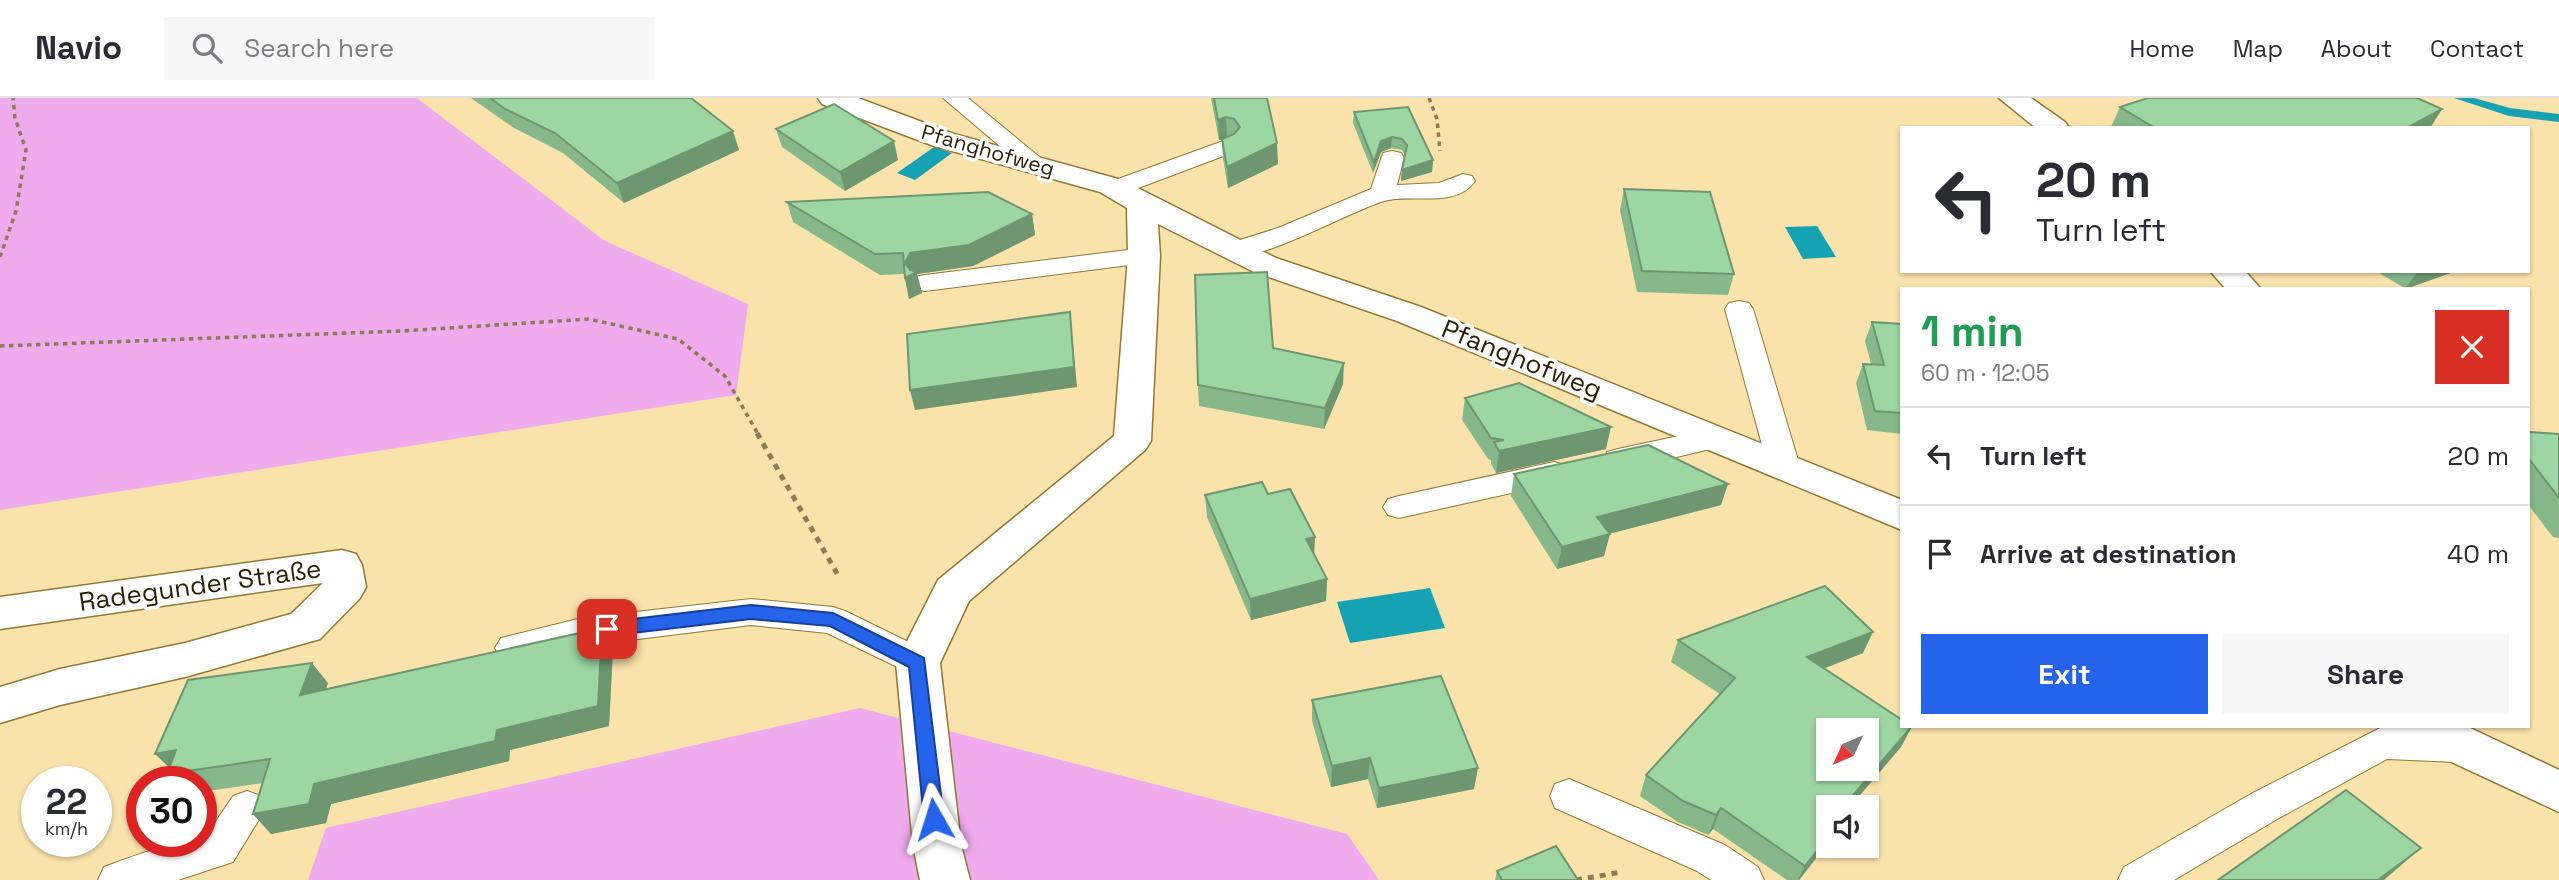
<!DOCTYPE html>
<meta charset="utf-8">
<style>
:root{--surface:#fff;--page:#f7f7f7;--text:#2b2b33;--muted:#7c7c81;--line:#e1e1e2;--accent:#2563eb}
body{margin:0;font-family:"Space Grotesk",sans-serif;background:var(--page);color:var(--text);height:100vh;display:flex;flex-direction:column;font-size:26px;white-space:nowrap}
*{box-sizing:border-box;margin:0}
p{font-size:23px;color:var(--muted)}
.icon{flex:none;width:38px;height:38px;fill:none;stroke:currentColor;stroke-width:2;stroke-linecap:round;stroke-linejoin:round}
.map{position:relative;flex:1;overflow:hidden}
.panel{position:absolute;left:1900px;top:189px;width:630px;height:441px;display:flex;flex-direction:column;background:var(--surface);border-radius:0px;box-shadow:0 2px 5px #0004}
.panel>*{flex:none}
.hud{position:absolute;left:1900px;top:28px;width:630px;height:147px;border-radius:0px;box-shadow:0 2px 5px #0004;background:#fff;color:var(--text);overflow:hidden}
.needle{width:46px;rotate:226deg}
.fabs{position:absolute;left:1816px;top:620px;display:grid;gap:14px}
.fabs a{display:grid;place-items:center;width:63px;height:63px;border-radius:0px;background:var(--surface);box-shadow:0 2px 5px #0004;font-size:35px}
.speed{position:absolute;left:21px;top:668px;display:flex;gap:14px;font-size:35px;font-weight:700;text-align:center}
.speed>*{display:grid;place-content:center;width:91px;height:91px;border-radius:50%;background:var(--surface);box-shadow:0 2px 5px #0004;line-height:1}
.speed small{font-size:18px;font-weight:400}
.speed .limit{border:10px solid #d22;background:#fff;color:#111}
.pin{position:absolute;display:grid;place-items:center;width:60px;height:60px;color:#fff;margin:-30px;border-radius:14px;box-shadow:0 4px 10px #0006}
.me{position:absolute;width:77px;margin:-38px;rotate:354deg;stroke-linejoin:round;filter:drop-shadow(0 0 5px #0008)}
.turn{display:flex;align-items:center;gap:24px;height:147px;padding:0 21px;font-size:32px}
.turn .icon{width:91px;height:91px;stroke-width:2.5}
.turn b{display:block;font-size:49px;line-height:60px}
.round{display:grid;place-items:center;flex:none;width:74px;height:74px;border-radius:0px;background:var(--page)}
.overview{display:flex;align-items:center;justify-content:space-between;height:119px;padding:0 21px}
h1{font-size:42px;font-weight:800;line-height:52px;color:#1e9e55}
.cta{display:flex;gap:14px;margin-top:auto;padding:14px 21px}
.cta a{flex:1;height:80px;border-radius:0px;background:var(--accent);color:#fff;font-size:28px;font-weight:800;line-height:80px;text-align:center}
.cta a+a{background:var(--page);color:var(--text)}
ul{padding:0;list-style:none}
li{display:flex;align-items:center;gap:21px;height:98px;padding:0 21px;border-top:2px solid var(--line)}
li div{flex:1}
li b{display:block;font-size:26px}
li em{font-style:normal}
header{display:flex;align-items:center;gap:42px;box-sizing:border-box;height:98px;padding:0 35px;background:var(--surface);border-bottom:2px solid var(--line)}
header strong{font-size:33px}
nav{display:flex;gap:38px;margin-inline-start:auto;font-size:24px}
.search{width:490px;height:63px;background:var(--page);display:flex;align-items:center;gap:18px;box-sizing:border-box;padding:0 24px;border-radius:0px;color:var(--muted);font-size:26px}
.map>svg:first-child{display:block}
.green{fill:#f0aaee}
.water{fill:#15a3b3}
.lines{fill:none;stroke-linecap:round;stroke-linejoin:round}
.stream{fill:#15a3b3;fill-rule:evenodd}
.service-casing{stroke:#947832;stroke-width:2}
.minor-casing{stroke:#947832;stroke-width:3}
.path-far1{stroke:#8d7b53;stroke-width:3.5;stroke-dasharray:4.5 4.5;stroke-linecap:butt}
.path{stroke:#8d7b53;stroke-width:5;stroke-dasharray:6 6;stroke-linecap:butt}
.service{fill:#fff;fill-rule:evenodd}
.minor{fill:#fff;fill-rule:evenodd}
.wall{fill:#86b88b}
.shaded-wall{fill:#6d9671}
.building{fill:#9cd6a2;stroke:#6d9671;stroke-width:2;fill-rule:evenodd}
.route{fill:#2563eb;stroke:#184099;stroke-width:2}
.labels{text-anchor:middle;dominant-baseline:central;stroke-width:7;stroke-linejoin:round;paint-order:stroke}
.far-street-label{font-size:21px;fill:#2b1f03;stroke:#fff}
.street-label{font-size:26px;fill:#2b1f03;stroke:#fff}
</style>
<header>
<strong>Navio</strong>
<div class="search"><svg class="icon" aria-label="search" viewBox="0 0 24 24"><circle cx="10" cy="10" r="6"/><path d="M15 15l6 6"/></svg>Search here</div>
<nav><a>Home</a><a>Map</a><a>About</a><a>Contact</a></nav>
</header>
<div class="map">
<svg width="2559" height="782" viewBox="0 0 2559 782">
<rect width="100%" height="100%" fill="#fae2ab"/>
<!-- green -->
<g class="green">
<polygon points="0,0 417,0 605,143 748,206 736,297 0,412"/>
<polygon points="860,610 1347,736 1379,782 308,782 326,730"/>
</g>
<!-- water -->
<g class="water">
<polygon points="934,49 952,55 915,82 897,75"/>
<polygon points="1817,128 1836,159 1803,161 1785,129"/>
<polygon points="1430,490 1445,530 1350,545 1337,504"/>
</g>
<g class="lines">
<!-- stream -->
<polygon class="stream" points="2454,0 2474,0 2510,10 2559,16 2559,24 2509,18"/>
<!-- service casing -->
<g class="service-casing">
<g id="service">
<polygon points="943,0 968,0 1049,67 1046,72 1037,74 1028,72"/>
<polygon points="1226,42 1234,44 1238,49 1234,54 1125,95 1116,97 1107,95 1104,90 1107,85"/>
<path d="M1392,53L1401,55L1404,60L1397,87L1439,85L1463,76L1472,78L1475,83C1456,111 1411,95 1384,103C1348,114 1256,167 1224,159L1220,153L1224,147L1278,130L1371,91L1383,55Z"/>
<polygon points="1144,150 1153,152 1157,158 1153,164 925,193 915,191 912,185 915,179 925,177"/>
<polygon points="1739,203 1749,205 1753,211 1800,369 1795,377 1784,380 1773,377 1768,369 1725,211 1729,205"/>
<polygon points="1716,330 1727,333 1731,340 1727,347 1618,373 1607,370 1603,362 1607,354 1618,351"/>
<polygon points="1554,364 1565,367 1570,375 1565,383 1399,420 1388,417 1383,409 1388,401 1399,398"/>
<polygon points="751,501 833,509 845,513 931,555 936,565 931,575 918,579 827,535 751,527 582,548 513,564 501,560 495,550 501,540 582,520"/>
<polygon points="2382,629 2456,632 2469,637 2475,648 2469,659 2456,664 2387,661 2279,720 2174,782 2118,782 2124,769 2251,696"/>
<polygon points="1569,681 1725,747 1758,769 1764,782 1711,782 1697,773 1555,710 1550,698 1555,686"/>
<path d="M247,693L261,698L266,710L233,764L178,782H98L104,769C134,758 169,744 201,744V740L206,738L233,698Z"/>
</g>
</g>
<!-- minor casing -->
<g class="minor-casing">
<g id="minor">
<polygon points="818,0 858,0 954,36 1122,82 1276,160 1421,209 1902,402 1902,432 1397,223 1254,174 1158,126 1160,158 1151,343 1145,352 969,503 940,565 961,747 970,782 920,782 913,747 896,565 938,482 1114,338 1128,158 1127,110 1100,94 934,48 822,6"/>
<polygon points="1999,0 2031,0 2065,24 2069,30 2036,30"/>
<polygon points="2210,173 2245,173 2261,191 2226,191"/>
<polygon points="342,452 356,456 362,467 366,489 360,500 320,541 185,579 60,607 0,625 0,589 60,571 185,545 291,516 323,485 0,531 0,499"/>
<polygon points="2396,628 2466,628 2559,672 2559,714 2402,641"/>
</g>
</g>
<!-- path-far1 -->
<g class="path-far1">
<polyline points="1429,0 1437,21 1440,53"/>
<polyline points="0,159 16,113 26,52 15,20 13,0"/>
<polyline points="0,248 402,233 589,221 678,241 725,278 758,336"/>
</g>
<!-- path -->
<g class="path">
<polyline points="757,335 839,479"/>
<polyline points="1576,782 1622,774"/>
</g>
<!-- service -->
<use href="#service" class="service"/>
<!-- minor -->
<use href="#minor" class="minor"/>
</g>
<!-- wall -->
<g class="wall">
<polygon points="471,0 691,0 739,52 624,105 563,55 514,30"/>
<polygon points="1211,0 1267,0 1278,66 1228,90 1223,61 1222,41 1219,42"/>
<polygon points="1408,9 1433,62 1432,74 1401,83 1402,72 1405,57 1402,52 1391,50 1381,54 1373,75 1353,25 1354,14"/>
<polygon points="2120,9 2442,11 2430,30 2112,30 2111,29"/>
<polygon points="776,31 898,62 845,93 782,49"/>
<polygon points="1624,91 1734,176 1728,197 1637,194 1620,112"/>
<polygon points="787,104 1032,116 1035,137 973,168 917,176 922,195 909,201 904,176 880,177 793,124"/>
<polygon points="2376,173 2456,173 2406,191"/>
<polygon points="1872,224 1902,226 1902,336 1867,332 1856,285 1863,266 1871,266 1865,243"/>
<polygon points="1343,286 1324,331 1199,308 1198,287"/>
<polygon points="1465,300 1606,351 1496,375 1491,366 1491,362 1488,361 1462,322"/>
<polygon points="2529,334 2559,336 2559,440 2553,439 2529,408"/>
<polygon points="1514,376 1721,407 1609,436 1604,458 1557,471 1511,398"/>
<polygon points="1268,396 1315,457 1327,481 1326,503 1251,522 1207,419 1205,397"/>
<polygon points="1678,542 1863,555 1824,570 1912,628 1901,649 1829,709 1829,744 1799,782 1787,782 1713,731 1708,737 1676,723 1640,698 1646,677 1720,596 1671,564"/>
<polygon points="613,550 609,628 510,652 509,663 331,706 326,725 271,736 253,716 263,685 201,694 201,684 175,684 167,676 328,585 326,591"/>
<polygon points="1312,602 1474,691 1377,710 1368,681 1331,689 1312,623"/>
<polygon points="1497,773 1578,782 1495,782"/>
</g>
<!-- shaded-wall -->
<g class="shaded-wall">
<polygon points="2442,11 2430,30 2407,30"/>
<polygon points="1226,19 1227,39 1219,42 1218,22"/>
<polygon points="733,33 739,52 624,105 617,85"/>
<polygon points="1392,39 1391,50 1381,54 1373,75 1374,64 1381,43"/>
<polygon points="894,43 898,62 845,93 840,74"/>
<polygon points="1277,45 1278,66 1228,90 1227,69"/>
<polygon points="1433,62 1432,74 1401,83 1402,72"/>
<polygon points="1032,116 1035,137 973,168 917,176 922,195 909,201 905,180 905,165 910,155"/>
<polygon points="2418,173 2456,173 2405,191"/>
<polygon points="1070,214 1077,289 915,312 910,292"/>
<polygon points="1344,265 1343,286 1324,331 1325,310"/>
<polygon points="1611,329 1606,351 1496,375 1499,353"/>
<polygon points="1728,386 1721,407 1592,440 1597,419"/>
<polygon points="1610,436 1604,458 1557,471 1562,449"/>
<polygon points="1315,439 1314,460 1306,441"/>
<polygon points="1327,481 1326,503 1251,522 1250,501"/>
<polygon points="602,530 613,550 609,628 510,652 509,663 331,706 326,725 271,736 253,716 314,686"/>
<polygon points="1873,534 1863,555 1798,581 1807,559"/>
<polygon points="312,565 328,585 316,617 300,597"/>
<polygon points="1912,628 1901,649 1850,709 1843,709"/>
<polygon points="176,652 175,675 155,656"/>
<polygon points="1370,660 1368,681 1331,689 1332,668"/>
<polygon points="1478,670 1474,691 1377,710 1379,690"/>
<polygon points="1721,710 1713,731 1708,737 1716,717"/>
<polygon points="1829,737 1829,744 1799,782 1798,782 1805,768"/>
<polygon points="2421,750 2384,782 2378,782"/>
</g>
<!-- building -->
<g class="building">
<polygon points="490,0 691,0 733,33 617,85 555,35 505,11"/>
<polygon points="1214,0 1267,0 1277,45 1227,69 1222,41 1234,36 1240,29 1234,21 1226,19 1218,22"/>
<polygon points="2148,0 2417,0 2442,11 2407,30 2155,30 2120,9"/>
<polygon points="834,6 894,43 840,74 776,31"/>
<polygon points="1408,9 1433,62 1402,72 1407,47 1402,41 1392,39 1381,43 1374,64 1354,14"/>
<polygon points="1624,91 1710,94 1734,176 1642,173"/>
<polygon points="988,94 1032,116 969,147 910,155 905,165 910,172 917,174 905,180 903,155 875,156 787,104"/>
<polygon points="1267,174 1273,250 1344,265 1325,310 1198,287 1195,177"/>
<polygon points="1070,214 1074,269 910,292 907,236"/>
<polygon points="1872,224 1902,226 1902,315 1875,313 1863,266 1884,267"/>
<polygon points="1519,285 1611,329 1499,353 1494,344 1504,342 1491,340 1465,300"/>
<polygon points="2529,334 2559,336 2559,400 2529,361"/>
<polygon points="1648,347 1728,386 1597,419 1610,436 1562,449 1514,376"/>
<polygon points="1262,384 1268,396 1290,391 1315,439 1306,441 1327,481 1250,501 1205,397"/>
<path d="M1825,488L1873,534L1807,559L1902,622V628H1912L1843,709H1829V737L1805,768L1721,710L1716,717L1683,703L1646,677L1735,580L1678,542ZM1829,632H1867V670H1829Z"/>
<polygon points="602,530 598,608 497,632 495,643 314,686 309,706 253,716 270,661 167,676 176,652 155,656 188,582 312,565 300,597"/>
<polygon points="1441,578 1478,670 1379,690 1370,660 1332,668 1312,602"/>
<polygon points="2346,692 2421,750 2378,782 2218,782"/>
<polygon points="1556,748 1578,782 1502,782 1497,773"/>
</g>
<!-- route -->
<polygon class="route" points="751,507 833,515 924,560 944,721 941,727 934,729 927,727 924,721 909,569 830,528 751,521 607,538 600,536 598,531 600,526 607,524"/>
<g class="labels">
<!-- far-street labels -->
<g class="far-street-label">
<text transform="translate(988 52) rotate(16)">Pfanghofweg</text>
</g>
<!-- street labels -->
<g class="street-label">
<text transform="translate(1522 261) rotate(22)">Pfanghofweg</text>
<text transform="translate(200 487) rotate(-8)">Radegunder Straße</text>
</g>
</g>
</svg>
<div class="fabs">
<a><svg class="needle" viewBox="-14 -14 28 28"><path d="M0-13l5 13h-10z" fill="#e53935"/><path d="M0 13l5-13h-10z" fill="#7c7c81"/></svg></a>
<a><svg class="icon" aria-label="sound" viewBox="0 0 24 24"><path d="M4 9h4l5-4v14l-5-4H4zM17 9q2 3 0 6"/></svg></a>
</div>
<div class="speed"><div>22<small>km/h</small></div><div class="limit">30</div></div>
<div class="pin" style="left:607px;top:531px;background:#d93025"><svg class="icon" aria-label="arrive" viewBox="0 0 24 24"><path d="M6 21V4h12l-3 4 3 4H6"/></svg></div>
<svg class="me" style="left:934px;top:721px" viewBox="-20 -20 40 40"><path d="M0-17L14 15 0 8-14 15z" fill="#2563eb" stroke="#fff" stroke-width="4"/></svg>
<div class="hud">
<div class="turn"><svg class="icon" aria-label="left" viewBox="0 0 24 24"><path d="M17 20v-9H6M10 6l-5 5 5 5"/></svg><div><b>20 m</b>Turn left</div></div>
</div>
<section class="panel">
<div class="overview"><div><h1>1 min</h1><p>60 m · 12:05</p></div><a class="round" style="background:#d93025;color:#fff"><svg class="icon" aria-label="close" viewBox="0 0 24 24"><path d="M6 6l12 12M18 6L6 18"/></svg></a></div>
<ul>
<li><svg class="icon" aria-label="left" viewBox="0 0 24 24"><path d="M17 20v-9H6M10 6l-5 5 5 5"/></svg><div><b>Turn left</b></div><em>20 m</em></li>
<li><svg class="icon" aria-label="arrive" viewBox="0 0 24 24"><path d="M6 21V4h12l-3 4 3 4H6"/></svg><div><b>Arrive at destination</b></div><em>40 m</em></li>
</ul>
<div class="cta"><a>Exit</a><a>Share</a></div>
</section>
</div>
